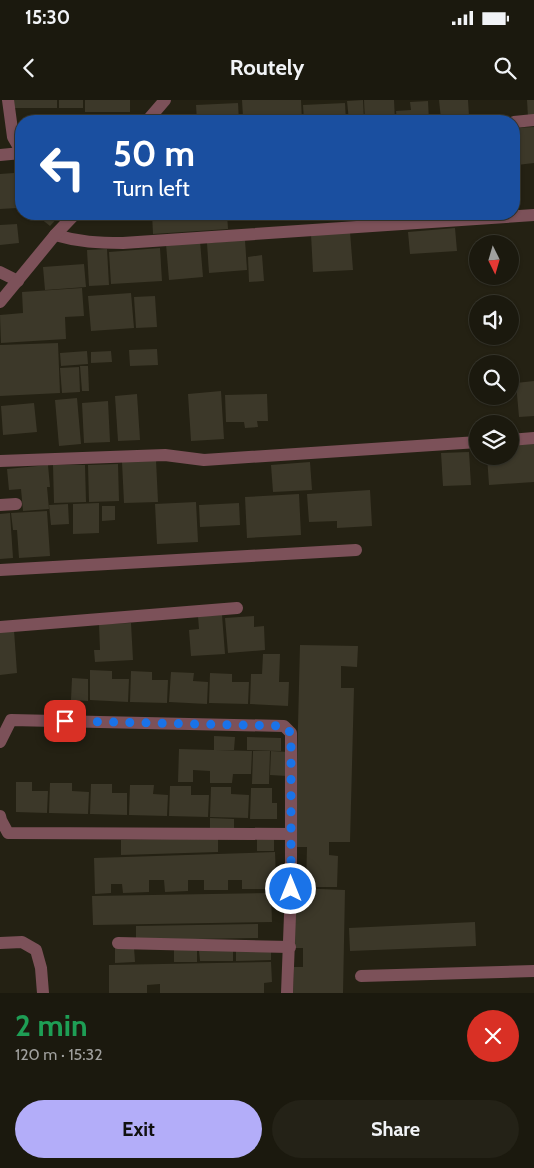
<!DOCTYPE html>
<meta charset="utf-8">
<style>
:root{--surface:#1b190e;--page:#242217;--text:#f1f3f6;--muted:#a0a09e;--line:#39382e;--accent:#b3adf9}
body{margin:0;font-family:Cabin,sans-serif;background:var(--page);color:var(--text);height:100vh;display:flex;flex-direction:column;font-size:19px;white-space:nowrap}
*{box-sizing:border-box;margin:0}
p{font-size:16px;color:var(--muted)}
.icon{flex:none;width:28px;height:28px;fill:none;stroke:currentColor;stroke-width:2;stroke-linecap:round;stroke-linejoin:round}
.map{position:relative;height:893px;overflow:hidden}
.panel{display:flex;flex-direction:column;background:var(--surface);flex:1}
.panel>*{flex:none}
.guide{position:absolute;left:15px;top:15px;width:505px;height:105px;border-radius:20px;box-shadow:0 1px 4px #0004,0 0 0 1px var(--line);background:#1a4fa0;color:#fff;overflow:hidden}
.needle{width:32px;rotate:175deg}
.buttons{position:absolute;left:469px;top:135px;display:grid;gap:10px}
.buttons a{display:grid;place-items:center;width:50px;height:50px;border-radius:50%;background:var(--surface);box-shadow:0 1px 4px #0004,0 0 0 1px var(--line);font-size:25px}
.pin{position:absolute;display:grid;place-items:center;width:42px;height:42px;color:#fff;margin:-21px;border-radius:10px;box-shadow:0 2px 8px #0006}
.me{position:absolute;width:55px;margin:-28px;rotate:0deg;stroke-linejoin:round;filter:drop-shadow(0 0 4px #0008)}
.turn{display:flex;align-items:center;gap:18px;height:105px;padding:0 15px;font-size:22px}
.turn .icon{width:65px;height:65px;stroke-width:2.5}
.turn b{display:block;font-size:35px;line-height:42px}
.round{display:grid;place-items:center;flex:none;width:52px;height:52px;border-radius:26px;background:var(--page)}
.headline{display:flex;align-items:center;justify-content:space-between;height:85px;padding:0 15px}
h1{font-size:30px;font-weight:800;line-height:38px;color:#1e9e55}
.action{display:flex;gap:10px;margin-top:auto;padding:10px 15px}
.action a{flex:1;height:58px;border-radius:30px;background:var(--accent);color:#111;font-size:20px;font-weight:800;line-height:58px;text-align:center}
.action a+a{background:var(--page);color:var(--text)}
.status{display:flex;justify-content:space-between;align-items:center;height:35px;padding:0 25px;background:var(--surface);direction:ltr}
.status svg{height:14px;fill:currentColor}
header{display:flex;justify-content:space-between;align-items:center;height:65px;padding:0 15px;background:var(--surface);font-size:22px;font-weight:800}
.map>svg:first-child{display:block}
.building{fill:#3c3829}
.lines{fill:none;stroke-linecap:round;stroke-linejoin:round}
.minor{stroke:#7c5159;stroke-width:12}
.route{stroke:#1a73e8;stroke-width:9;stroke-dasharray:0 16.2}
</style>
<div class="status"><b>15:30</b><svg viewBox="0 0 49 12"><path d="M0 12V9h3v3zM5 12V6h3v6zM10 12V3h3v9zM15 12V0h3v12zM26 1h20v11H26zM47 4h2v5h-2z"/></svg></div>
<header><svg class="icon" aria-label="back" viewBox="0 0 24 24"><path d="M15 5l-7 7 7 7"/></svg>Routely<svg class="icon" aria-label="search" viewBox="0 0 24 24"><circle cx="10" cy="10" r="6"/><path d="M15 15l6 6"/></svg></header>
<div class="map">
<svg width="534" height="893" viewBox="0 0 534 893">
<rect width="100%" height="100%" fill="#242113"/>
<!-- building -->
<g class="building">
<rect x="14" y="0" width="43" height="8"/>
<rect x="59" y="0" width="24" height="8"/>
<rect x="85" y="0" width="45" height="12"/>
<polygon points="242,0 301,0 302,21 281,21 280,15 243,17"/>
<polygon points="363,0 364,21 349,21 347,1"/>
<polygon points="364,0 394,0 395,21 365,21"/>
<polygon points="439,0 468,0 469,16 441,19"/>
<polygon points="527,0 534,0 534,16 528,17"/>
<polygon points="428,1 429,21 397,21 396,11 411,10 410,2"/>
<polygon points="238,3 239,21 197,21 196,5"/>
<polygon points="345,3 346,21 304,21 303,5"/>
<polygon points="534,27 534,63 517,65 514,28"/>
<polygon points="14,73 17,108 0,109 0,74"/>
<polygon points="35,114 61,114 50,126"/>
<polygon points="152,114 227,114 228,129 153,134"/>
<polygon points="17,124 19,143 0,145 0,125"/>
<polygon points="455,128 457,151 410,154 408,132"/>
<polygon points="350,132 353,170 313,172 311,134"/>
<polygon points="245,140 247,170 209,173 207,143"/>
<polygon points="200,141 203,177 169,180 166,144"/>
<polygon points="160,148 162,181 111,184 109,152"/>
<polygon points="107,149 109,185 89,186 87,150"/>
<polygon points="262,155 264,181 249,182 248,157"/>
<polygon points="84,164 86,187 45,190 43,167"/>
<polygon points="82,188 84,216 65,217 66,239 1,243 0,215 23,213 22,192"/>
<polygon points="131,193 134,228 91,231 88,196"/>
<polygon points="155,196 157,227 136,228 134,197"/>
<polygon points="58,243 60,293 0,296 0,245"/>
<polygon points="157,249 158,265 130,266 129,250"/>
<polygon points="87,251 88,264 61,266 60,253"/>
<polygon points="111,251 112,262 91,263 91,252"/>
<polygon points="80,266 88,266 89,291 82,291"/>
<polygon points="79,267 80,292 62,293 60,268"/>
<polygon points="534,281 534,316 519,317 516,283"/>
<polygon points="221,291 224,339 191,341 188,294"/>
<polygon points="137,294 140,340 118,341 115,296"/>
<polygon points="267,294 268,321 257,321 258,327 245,328 244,322 226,322 225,295"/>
<polygon points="77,298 81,344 59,346 55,300"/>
<polygon points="108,301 110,342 84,343 82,303"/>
<polygon points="34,303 37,332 3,335 1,306"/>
<polygon points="534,343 534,382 489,385 487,356 510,356 510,345"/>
<polygon points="469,352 471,385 443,386 441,353"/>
<polygon points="156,360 158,402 124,403 122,362"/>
<polygon points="310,362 312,390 273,392 271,365"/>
<polygon points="118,364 119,401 89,402 88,365"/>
<polygon points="48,365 50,387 47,387 49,409 23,411 21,389 9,390 7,369"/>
<polygon points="53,365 85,365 86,402 54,403"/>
<polygon points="370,390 372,426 337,428 337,421 309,422 307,394"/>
<polygon points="299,394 301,435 247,438 245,397"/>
<polygon points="196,402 198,442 157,444 155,404"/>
<polygon points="99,403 99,433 73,434 73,404"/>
<polygon points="239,403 240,425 200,427 199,405"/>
<polygon points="68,404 69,424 51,425 49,405"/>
<polygon points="102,406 115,406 115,420 102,421"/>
<polygon points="47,411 50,456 19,458 17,430 13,430 11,413"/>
<polygon points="10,413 13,458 0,459 0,414"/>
<polygon points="222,515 225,554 191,556 189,530 199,529 198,516"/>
<polygon points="254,516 254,527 264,526 265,550 228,553 225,518"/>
<polygon points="131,523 133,560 95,562 94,550 100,550 99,524"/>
<polygon points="14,530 17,573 0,575 0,531"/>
<polygon points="300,545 358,546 357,567 341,566 341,588 354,588 350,742 329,742 329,755 338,756 337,787 306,787 307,747 295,747"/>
<polygon points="263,554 280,554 279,582 289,582 288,606 250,604 251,574 262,574"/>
<polygon points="90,570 112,571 112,579 129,579 128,602 90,600"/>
<polygon points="131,571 152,572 152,580 168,580 167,603 130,602"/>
<polygon points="171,572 194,573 193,581 208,582 207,604 169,602"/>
<polygon points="210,573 232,574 232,582 249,582 248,604 209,603"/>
<polygon points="72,578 88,579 88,601 71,600"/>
<polygon points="214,636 235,637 234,650 216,650 252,651 251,674 233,674 232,683 210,683 210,671 193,670 193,682 178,682 179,649 214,650"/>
<polygon points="247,637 281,638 281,651 247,650"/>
<polygon points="253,651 270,651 269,684 252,684"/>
<polygon points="271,651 288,652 287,676 270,675"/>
<polygon points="16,682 32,682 32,691 48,691 47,713 16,712"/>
<polygon points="50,683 72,683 72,691 89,692 88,714 49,713"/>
<polygon points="91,684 112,684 112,693 127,693 127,715 90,714"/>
<polygon points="130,685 154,685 153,694 168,695 167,716 129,715"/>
<polygon points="170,686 191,686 191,695 209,695 208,717 169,716"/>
<polygon points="211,687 231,687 231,694 249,695 248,718 210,717"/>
<polygon points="251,688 272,688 272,703 277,703 277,719 250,719"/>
<polygon points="210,718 234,719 234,729 210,728"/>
<polygon points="218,738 218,752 121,755 121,740"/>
<polygon points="274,738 274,751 257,751 257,739"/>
<polygon points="275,752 276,777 267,778 268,789 242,789 242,780 228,780 228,790 204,790 204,780 188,780 188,791 165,792 164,780 149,780 149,792 123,793 122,784 111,784 111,793 95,794 94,758"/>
<polygon points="296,788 345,790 343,893 293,893 294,867 303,867 303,848 294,848"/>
<polygon points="271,793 272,822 93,825 92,796"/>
<polygon points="475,822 476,846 350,851 349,828"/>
<polygon points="258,824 258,838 136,840 136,826"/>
<polygon points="134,847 135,862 115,863 115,848"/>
<rect x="174" y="850" width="23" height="12"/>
<polygon points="233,850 233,861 200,861 199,851"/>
<polygon points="236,850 271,850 271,860 236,861"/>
<polygon points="271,862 272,882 264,883 264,893 160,893 160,884 147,885 147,893 109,893 109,865"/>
</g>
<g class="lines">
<!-- minor -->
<g class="minor">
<polyline points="8,0 13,37 21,51"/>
<polyline points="147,21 165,0"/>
<polyline points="514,22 534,20"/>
<polyline points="0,55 21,53"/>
<path d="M55,135C79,142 98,143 123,143L534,115"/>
<polyline points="0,172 18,181"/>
<polyline points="0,202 55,135 75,114"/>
<polyline points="510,340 534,338"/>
<polyline points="0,361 165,355 204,360 478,342"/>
<polyline points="0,405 16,404"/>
<polyline points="0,470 356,450"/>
<polyline points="0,527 237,508"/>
<polyline points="0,642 11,620 284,626 291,633 291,789 287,893"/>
<polyline points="0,716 1,720 8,733 291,734"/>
<polyline points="0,843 22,842 36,850 41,868 43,893"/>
<polyline points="118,843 290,847"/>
<polyline points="361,876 534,871"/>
</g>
</g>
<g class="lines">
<!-- route -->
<polyline class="route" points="65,621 284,626 291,633 291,789"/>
</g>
</svg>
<div class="buttons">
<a><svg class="needle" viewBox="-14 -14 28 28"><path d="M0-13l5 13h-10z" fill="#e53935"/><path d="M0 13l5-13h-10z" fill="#a0a09e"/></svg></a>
<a><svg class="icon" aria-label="sound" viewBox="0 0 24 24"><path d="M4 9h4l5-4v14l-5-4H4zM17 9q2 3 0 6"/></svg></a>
<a><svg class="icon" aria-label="search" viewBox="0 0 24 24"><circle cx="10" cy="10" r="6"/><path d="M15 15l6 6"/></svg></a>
<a><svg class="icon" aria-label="layers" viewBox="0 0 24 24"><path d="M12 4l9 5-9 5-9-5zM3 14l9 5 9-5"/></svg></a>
</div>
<div class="pin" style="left:65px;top:621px;background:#d93025"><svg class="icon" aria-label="arrive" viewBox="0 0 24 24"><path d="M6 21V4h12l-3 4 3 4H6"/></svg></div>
<svg class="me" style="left:291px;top:789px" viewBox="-20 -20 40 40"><circle r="17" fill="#1a73e8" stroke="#fff" stroke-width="3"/><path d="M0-11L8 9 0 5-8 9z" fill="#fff"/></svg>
<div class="guide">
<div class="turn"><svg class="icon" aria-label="left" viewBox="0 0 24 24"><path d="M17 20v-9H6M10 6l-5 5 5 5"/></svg><div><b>50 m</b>Turn left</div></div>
</div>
</div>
<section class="panel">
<div class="headline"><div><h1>2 min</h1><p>120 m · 15:32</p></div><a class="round" style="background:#d93025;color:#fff"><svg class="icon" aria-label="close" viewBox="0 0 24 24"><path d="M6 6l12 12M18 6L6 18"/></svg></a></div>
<div class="action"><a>Exit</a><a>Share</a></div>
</section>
